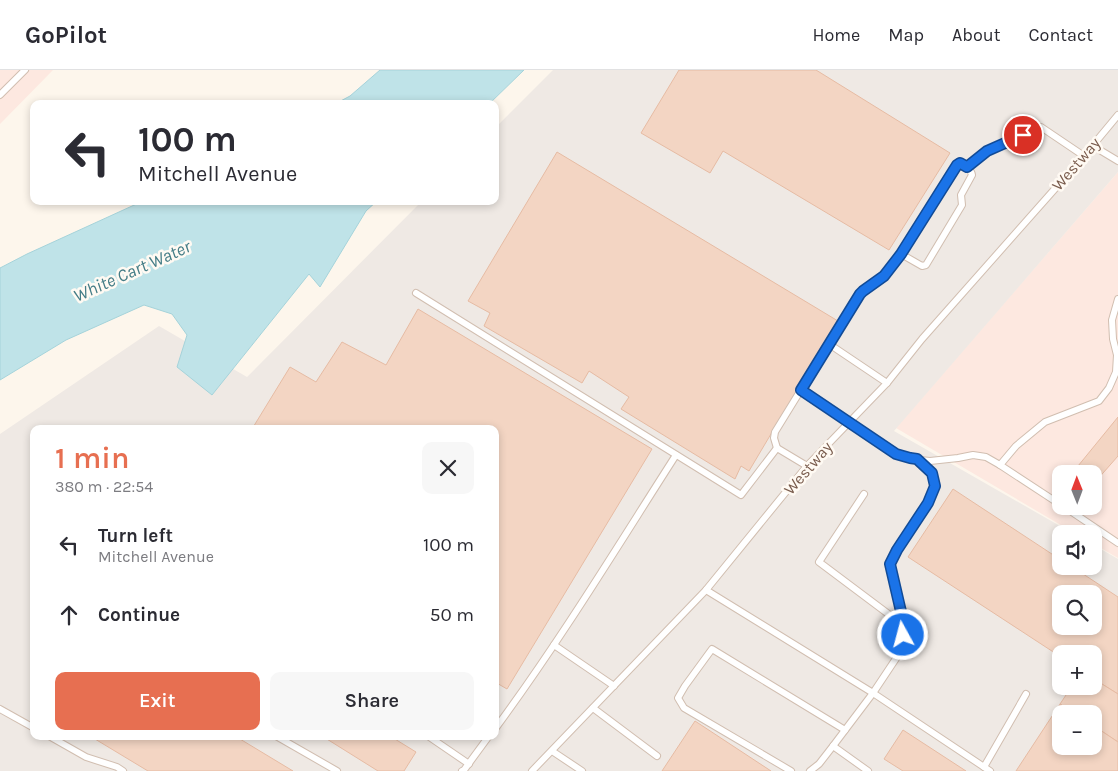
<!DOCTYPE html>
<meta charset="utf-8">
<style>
:root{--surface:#fff;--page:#f7f7f7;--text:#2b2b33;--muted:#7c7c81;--line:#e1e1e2;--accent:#e76f51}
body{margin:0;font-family:Karla,sans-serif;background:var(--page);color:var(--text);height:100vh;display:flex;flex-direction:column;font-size:19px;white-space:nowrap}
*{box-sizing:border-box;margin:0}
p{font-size:16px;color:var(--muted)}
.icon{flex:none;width:28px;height:28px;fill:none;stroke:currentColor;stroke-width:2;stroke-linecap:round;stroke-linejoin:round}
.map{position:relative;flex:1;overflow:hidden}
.side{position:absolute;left:30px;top:355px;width:469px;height:315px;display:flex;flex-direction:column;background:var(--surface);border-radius:10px;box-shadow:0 2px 8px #0003}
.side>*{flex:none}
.banner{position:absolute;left:30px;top:30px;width:469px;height:105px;border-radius:10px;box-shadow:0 2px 8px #0003;background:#fff;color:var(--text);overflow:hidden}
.needle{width:32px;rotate:359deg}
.buttons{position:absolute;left:1052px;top:395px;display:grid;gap:10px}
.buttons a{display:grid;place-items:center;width:50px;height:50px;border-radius:10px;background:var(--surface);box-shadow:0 2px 8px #0003;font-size:25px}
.pin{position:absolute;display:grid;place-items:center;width:42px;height:42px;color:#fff;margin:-21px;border:2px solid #fff;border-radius:50%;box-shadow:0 1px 5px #0007}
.me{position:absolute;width:55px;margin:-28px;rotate:353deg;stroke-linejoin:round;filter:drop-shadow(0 0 4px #0008)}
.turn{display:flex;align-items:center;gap:18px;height:105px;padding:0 25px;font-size:22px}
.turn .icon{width:65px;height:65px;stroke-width:2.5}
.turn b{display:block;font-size:35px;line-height:42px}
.round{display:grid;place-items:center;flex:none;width:52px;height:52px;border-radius:10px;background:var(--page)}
.summary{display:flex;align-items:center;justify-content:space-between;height:85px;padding:0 25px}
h1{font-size:30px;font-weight:600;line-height:38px;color:var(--accent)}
.button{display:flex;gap:10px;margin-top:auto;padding:10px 25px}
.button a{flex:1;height:58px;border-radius:10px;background:var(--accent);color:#fff;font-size:20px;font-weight:600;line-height:58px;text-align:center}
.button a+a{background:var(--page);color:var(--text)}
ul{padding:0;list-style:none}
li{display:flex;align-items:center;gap:15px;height:70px;padding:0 25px}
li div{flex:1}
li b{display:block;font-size:19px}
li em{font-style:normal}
header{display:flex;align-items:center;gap:30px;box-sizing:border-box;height:70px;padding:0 25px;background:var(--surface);border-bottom:1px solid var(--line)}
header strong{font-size:24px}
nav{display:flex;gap:28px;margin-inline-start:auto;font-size:18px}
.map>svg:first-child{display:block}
.commercial{fill:#fde8e0;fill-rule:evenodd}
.industrial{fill:#efe9e4;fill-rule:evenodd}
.water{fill:#bfe3e8;stroke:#a5d3da}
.building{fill:#f3d5c3;stroke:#e6bba3;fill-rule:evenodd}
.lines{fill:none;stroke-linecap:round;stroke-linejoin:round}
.lane-casing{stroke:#d1beb0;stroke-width:8}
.lane{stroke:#fff;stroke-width:6}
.route-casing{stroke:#114b97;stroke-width:12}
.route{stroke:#1a73e8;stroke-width:9}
.labels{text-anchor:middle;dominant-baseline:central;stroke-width:5;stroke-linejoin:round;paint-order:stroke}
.street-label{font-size:16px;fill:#7a5c4d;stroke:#fffaf3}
.water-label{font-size:18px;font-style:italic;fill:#437c86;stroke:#fffaf3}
</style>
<header>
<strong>GoPilot</strong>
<nav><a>Home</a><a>Map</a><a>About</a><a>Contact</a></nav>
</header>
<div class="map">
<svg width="1118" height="701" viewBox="0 0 1118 701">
<rect width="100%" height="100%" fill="#fdf6ec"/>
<!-- commercial -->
<g class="commercial">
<polygon points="0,0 53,0 0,54"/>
<path d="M1118,102V488L1094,474V464H1076L896,358ZM1061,404H1094V436H1061Z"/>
</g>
<!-- industrial -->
<path class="industrial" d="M553,0H1118V102L894,361L1074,464H1061V496H1094V475L1118,489V701H0V364L159,256L247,307L422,131H495V58ZM34,359H495V666H34ZM1061,524H1094V556H1061ZM1061,584H1094V616H1061ZM1061,644H1094V676H1061Z"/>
<!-- water -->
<g class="water">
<polygon points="380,0 524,0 489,34 335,34 350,26"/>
<polygon points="143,131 377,131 366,141 320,217 309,204 212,325 177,297 187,265 172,244 144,235 66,270 0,310 0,198 27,184"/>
</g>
<!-- building -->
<g class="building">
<polygon points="679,0 816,0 950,83 889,180 723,81 710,103 641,63"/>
<polygon points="557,82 838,251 749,401 741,396 735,409 621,339 629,327 589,301 582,313 484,256 490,243 468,231"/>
<polygon points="418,239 652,379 507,619 495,612 495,359 252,359 290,297 316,312 342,272 386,295"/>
<polygon points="1118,347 1118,386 1096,411 1094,411 1094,404 1080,404 1079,403 1078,396"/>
<path d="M953,419L1061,490V496H1071L1118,527V624L1094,609V584H1061V587L908,487ZM1061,524H1094V556H1061Z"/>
<polygon points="1094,609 1118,624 1118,672 1094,656 1094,644 1076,644 1060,634 1072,616 1094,616"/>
<polygon points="1060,634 1076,644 1061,644 1061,676 1094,676 1094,656 1118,672 1118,701 1016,701"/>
<polygon points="695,651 771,701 662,701"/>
<polygon points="903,660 966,701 903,701 884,689"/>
<polygon points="90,666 235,666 293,701 148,701"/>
<polygon points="322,666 390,666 416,682 404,701 378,701"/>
</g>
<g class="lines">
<!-- lane casing -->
<g class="lane-casing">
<g id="lane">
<polyline points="0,25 25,0"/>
<polyline points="1093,76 1118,91"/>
<polyline points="967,97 987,81 1041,57 1084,86"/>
<polyline points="416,223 741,425 777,378 807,396"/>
<polyline points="829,274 887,313"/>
<polyline points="801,320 896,384 910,389 930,391 958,388 973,385 986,387 1000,395 1061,435"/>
<path d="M777,378L774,368L775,362L860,224L884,206L901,184L957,95L958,94C965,94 971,99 972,105L961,125L962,135L926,195L922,196L901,184"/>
<polyline points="1000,395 1016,376 1045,352 1099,331 1109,318 1116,302 1117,285 1113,269 1112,250 1118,229"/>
<polyline points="864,424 819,492 903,555"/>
<polyline points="1063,436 1118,473"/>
<polyline points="706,520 873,623 990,701"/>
<polyline points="554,575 614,616"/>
<polyline points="593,638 657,686"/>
<polyline points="0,639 34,658"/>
<path d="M495,659C560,571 617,477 676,385"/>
<polyline points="49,666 86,687 117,697 123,701"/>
<polyline points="276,666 337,701"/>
<polyline points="428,666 469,694"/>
<polyline points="833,676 868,701"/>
<polyline points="552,681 582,701"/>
<polyline points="984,697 1026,624"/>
<polyline points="462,701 464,700 489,666"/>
<polyline points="532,701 706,520 807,396 887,313 922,269 1084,86 1118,45"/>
<polyline points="791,701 684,638 678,628 685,616 712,579 845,660"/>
<polyline points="810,701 819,694 833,676 873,623 897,587 903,565 902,546 890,494 897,480 928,433 935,416 932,403 917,389"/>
</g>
</g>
<!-- lane -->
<use href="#lane" class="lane"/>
</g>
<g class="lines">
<!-- route casing -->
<g class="route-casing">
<polyline id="route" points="903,565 902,546 890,494 897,480 928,433 935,416 932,403 917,389 910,388 896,384 801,320 860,224 863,221 884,206 901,184 957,95 960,93 967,97 987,81 1023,65"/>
</g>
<!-- route -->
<use href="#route" class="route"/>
</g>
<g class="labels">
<!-- street labels -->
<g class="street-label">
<text transform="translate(1076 94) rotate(-49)">Westway</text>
<text transform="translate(808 398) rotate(-49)">Westway</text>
</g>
<!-- water labels -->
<g class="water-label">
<text transform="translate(132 201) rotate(-24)">White Cart Water</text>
</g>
</g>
</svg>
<div class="buttons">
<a><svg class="needle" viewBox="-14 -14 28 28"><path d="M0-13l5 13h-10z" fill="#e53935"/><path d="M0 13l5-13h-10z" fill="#7c7c81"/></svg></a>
<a><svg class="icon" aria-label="sound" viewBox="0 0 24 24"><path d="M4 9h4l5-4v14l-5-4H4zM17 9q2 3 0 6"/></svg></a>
<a><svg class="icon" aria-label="search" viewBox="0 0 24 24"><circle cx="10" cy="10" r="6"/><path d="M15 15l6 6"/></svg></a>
<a>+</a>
<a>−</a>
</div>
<div class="pin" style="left:1023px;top:65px;background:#d93025"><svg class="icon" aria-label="arrive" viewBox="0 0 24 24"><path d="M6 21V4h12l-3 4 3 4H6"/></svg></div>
<svg class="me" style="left:903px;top:565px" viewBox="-20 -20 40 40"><circle r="17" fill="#1a73e8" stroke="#fff" stroke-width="3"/><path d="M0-11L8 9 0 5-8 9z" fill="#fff"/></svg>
<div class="banner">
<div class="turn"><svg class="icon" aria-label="left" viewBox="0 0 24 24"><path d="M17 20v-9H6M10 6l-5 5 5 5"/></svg><div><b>100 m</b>Mitchell Avenue</div></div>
</div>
<section class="side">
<div class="summary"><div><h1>1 min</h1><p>380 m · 22:54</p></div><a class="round"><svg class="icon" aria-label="close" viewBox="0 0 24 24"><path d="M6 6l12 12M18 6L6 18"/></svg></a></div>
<ul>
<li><svg class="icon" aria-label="left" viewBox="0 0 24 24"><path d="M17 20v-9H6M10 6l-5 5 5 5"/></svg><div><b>Turn left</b><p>Mitchell Avenue</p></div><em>100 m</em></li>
<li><svg class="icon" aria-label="ahead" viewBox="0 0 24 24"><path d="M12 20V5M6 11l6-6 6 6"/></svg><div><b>Continue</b></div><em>50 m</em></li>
</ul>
<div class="button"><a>Exit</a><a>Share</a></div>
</section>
</div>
